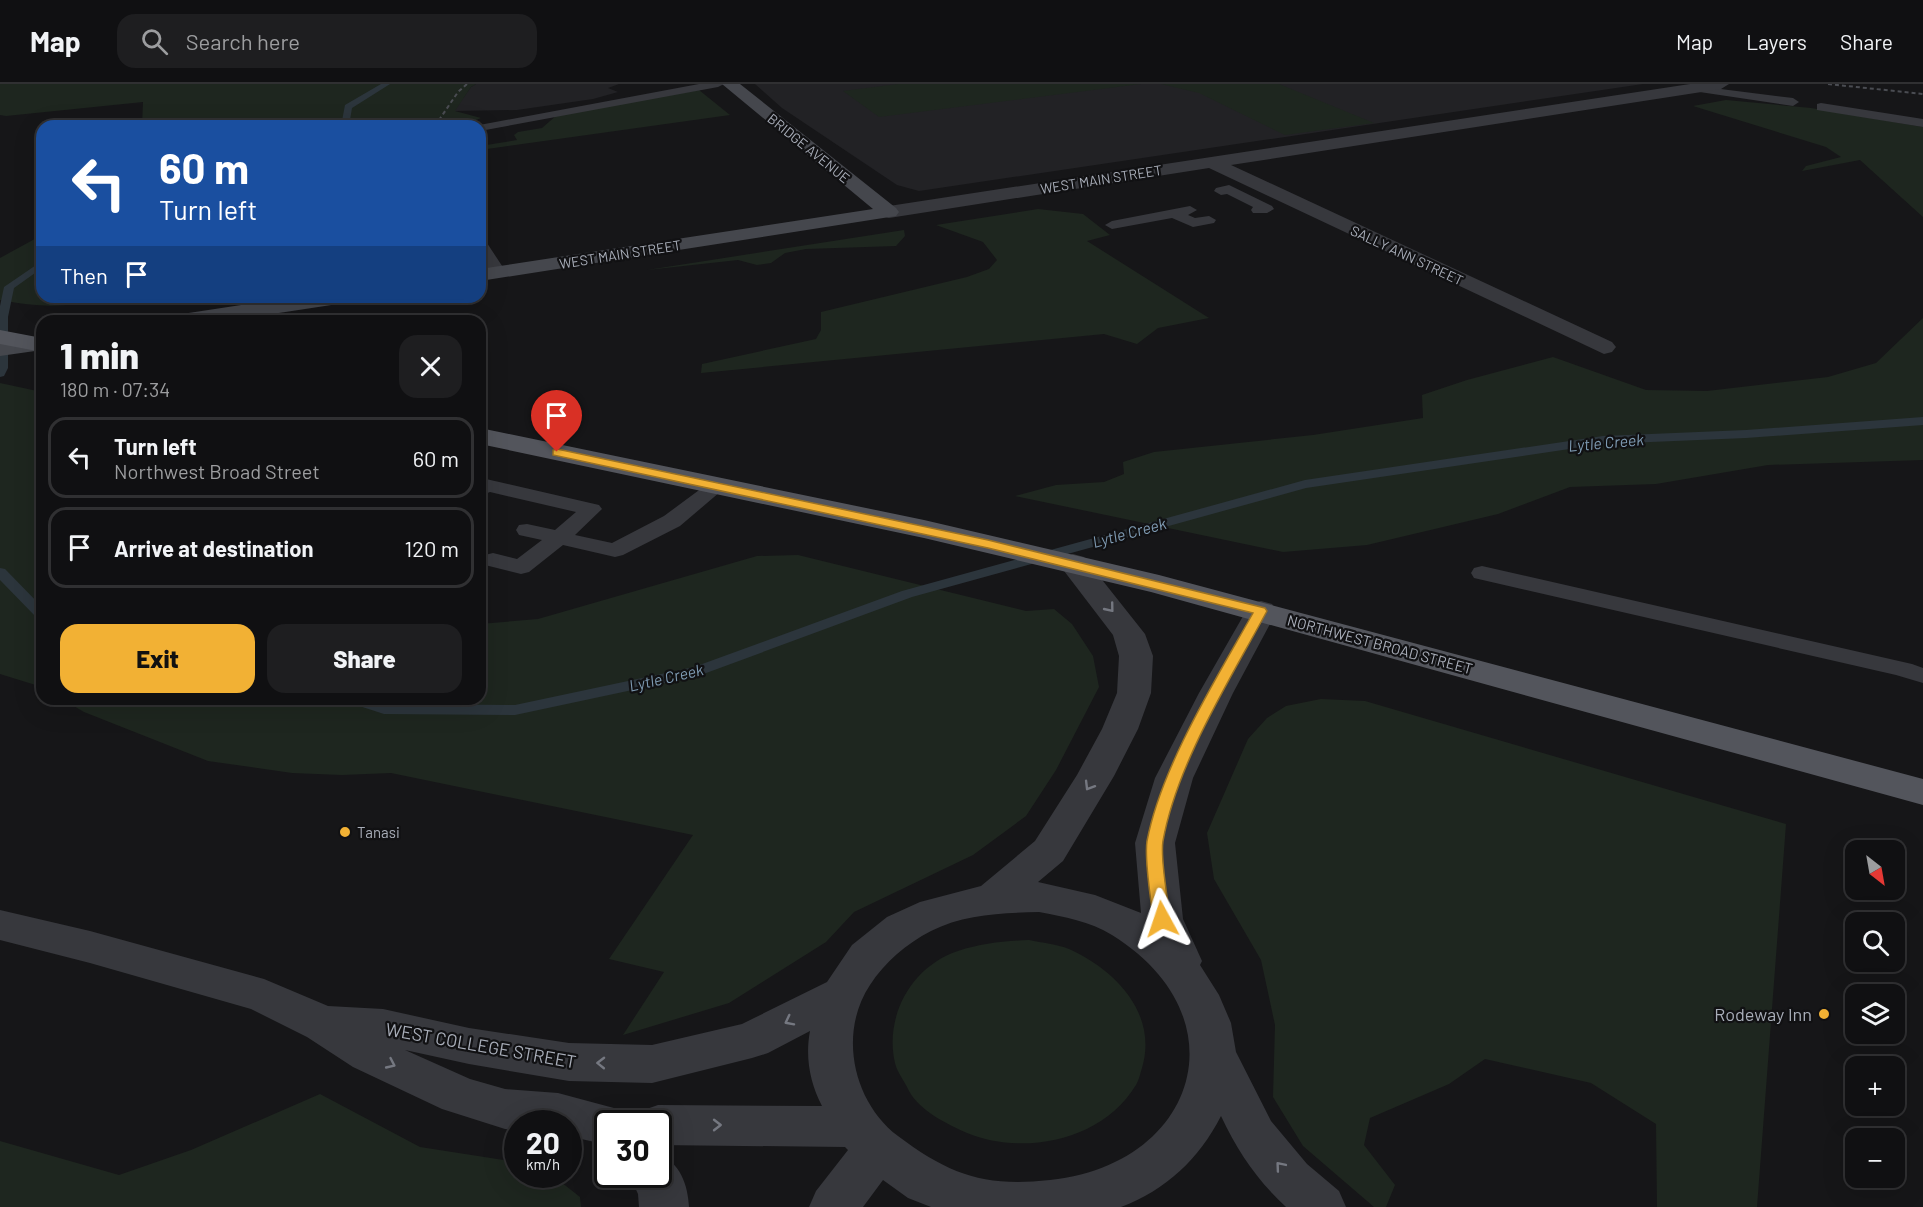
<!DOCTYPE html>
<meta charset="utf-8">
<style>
:root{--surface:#101012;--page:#1e1e20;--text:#f1f3f6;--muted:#9c9d9f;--line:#303032;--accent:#f2b134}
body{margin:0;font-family:Barlow,sans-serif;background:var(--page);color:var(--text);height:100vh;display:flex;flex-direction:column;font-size:22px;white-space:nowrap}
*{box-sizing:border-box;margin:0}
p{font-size:20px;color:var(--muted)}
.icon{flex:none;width:33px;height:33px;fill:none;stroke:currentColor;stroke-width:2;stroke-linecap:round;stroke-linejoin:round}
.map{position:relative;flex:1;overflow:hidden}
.panel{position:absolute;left:36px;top:231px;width:450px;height:390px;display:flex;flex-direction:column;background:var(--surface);border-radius:18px;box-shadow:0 6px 24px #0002,0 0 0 2px var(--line)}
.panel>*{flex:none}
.hud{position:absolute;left:36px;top:36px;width:450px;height:183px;border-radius:18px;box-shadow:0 6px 24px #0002,0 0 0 2px var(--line);background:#1a4fa0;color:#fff;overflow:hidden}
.needle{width:39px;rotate:149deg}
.tools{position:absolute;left:1845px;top:756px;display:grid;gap:12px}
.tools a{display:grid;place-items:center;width:60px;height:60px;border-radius:12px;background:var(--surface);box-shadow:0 6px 24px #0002,0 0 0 2px var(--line);font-size:30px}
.speed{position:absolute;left:504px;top:1026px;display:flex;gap:12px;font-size:30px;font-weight:700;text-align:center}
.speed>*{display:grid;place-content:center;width:78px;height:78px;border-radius:50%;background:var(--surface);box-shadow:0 6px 24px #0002,0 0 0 2px var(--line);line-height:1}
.speed small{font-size:15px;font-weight:400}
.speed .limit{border:3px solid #111;border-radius:9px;background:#fff;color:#111}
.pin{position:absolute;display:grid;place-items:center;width:51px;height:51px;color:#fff;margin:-62px -26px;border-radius:50% 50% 50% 0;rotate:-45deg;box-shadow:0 0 6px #0007}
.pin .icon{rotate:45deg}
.me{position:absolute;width:66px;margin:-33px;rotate:355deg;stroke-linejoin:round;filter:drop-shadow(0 0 4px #0008)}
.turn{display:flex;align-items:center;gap:21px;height:126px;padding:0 24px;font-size:27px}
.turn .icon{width:78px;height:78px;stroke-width:2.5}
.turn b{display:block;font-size:42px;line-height:51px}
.then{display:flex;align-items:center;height:57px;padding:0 24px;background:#0003;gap:12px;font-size:22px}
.round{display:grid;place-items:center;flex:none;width:63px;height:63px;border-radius:18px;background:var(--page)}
.summary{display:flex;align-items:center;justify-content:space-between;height:102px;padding:0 24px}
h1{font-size:36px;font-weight:800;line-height:45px}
.action{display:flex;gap:12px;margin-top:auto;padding:12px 24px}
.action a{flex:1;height:69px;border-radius:18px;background:var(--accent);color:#111;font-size:24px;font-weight:800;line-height:69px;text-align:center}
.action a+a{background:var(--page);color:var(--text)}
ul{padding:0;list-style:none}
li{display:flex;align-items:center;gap:18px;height:81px;margin:0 12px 9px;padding:0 12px;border:3px solid var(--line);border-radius:18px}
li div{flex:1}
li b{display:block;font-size:22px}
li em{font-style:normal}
header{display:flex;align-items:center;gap:36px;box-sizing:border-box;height:84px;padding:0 30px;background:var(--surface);border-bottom:2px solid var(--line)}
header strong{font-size:28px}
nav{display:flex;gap:33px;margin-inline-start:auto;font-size:21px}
.search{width:420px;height:54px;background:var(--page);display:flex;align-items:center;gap:15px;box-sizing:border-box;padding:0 21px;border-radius:18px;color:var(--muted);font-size:22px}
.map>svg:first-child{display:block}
.built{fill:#222225}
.green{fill:#1e261f}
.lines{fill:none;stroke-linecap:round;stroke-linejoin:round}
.stream{fill:#2c353c;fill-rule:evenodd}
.lane{fill:#37383d;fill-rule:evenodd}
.street{fill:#37383d;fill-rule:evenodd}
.secondary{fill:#45474d;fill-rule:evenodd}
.primary{fill:#53555c;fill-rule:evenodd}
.rail{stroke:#4a4c52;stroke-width:2;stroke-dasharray:4 3;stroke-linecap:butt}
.oneway{stroke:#757881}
.route{fill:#f2b134;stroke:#9d7322;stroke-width:1.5}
.poi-dot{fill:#f2b134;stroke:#111113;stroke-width:2}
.labels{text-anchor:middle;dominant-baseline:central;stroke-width:4.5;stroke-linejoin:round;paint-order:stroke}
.far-street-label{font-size:14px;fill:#a8adb8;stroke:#111113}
.street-label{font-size:15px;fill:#a8adb8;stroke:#111113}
.poi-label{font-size:15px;fill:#a8adb8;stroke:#111113;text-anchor:start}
.water-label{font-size:16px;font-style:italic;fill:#7f9bb3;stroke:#111113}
.near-poi-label{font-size:18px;fill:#a8adb8;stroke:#111113;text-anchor:end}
.near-street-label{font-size:18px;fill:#a8adb8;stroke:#111113}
</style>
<header>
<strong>Map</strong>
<div class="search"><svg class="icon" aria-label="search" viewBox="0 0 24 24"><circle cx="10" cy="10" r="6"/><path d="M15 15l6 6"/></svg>Search here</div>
<nav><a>Map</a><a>Layers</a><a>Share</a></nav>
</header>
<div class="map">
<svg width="1923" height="1123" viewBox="0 0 1923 1123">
<rect width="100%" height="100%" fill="#161618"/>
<!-- built -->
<g class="built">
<polygon points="476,0 619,0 608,4 618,8 593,15 517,26 454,27 471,3"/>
<polygon points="755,0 1643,0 919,107 897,101 782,24"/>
</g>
<!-- green -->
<g class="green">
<polygon points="0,0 476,0 471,3 455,27 481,34 461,42 142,42 143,18 6,32 0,31"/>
<polygon points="898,0 1141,0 879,33 843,7"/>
<polygon points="1161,0 1279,0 1374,39 1285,51 1199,9"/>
<polygon points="699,6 730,31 480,66 480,62 517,56 514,51 518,48 542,44 557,31"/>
<polygon points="1726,16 1811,24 1923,43 1923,133 1860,76 1802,87 1806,82 1841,73 1826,63 1693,22"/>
<polygon points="1038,125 1083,130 1110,151 1087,157 1209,234 1158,244 1137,260 1104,250 701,289 702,280 816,255 821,246 821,228 967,193 989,185 997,176 983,158 936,141"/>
<polygon points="904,146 905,152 896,162 806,165 785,169 771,179 757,181 738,176 647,186"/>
<path d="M42,151V213H109C64,224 45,224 0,216V174Z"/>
<polygon points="1923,234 1923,376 1768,381 1656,400 1570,403 1498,430 1367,461 1283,468 1015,412 1056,401 1104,398 1124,390 1123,378 1154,368 1313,351 1423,334 1422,311 1467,296 1553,273 1646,306 1707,307 1828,293 1876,279"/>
<polygon points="0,299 42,308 42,603 0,590"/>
<polygon points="798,471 1026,527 1054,525 1072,540 1093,572 1099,603 1056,686 1026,732 973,771 854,828 826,858 729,919 623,951 664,888 609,875 693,751 391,689 342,691 292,689 208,677 84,628 62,615 480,615 480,540 538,535 757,472"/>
<polygon points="1321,615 1365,617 1786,740 1757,1123 1657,1123 1656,1040 1591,999 1485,975 1449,1000 1370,1034 1364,1061 1395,1101 1386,1123 1374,1123 1303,1062 1273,1013 1275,941 1261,876 1214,795 1207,749 1248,655 1267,634 1286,622"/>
<path d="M1029,856C1042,859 1057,860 1069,865C1116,886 1158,930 1142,984C1140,990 1139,996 1136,1001C1102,1057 1024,1072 967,1049C947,1040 920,1027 909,1007C905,998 897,988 895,979C884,932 912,882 958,867C982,859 1004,857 1029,856Z"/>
<polygon points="320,1010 420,1063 517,1078 518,1090 552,1091 580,1113 581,1123 0,1123 0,1057 119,1091 191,1066"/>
</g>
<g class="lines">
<!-- stream -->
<g class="stream">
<polygon points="381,0 390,0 352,24 349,42 341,42 345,21"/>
<polygon points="42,177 42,184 14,204 8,233 8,284 4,292 0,293 0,222 4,203"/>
<polygon points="1923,333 1923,341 1746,354 1603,360 1306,404 912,513 698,592 515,631 384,630 347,618 345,615 369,615 385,620 515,621 694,583 902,507 1305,396 1603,352 1746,346"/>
<polygon points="0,484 5,485 42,523 42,535 37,534 0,496"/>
</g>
<!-- lane -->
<g class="lane">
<polygon points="699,0 724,0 718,3 480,47 480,42 474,42"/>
<polygon points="1697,2 1793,14 1799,18 1793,22 1693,7 1693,3"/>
<polygon points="1821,19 1923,35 1923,43 1817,26 1817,20"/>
<polygon points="1229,101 1272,122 1274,125 1267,129 1253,129 1251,126 1253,123 1227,110 1221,111 1214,107 1216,104"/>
<polygon points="1190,122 1197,126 1188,131 1195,134 1209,132 1216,136 1214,139 1193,143 1172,134 1112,145 1105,141 1112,137"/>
<path d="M480,154L485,156L506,188L504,191H492C483,177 480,172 480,154Z"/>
<polygon points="486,395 599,421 602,425 575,451 612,459 664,432 710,398 724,398 727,402 680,442 623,471 615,473 563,461 529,488 521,490 485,481 482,476 485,471 493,469 517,475 542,456 519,451 516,446 519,441 527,440 555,446 576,428 490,408 480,412 480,396"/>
<polygon points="1482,482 1912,580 1923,584 1923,599 1896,591 1474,494 1471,489 1474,484"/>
</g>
<!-- street -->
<g class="street">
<polygon points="1690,0 1729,0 1721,5 1231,81 1612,258 1616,263 1612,268 1604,270 1209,84 889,134 882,132 879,128 882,124 889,122"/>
<path d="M1073,470L1084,473L1145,550L1153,572L1151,609L1138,645L1114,692L1063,777L1038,798L1095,811L1141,829L1135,759L1155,694L1199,609L1250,520L1261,517L1272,520L1277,527L1233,609L1193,694L1175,759L1183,835L1202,877L1200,881L1219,911L1231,939L1236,968L1271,1037L1307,1080L1339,1107L1346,1123H1286C1257,1096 1238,1068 1221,1032C1199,1075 1166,1106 1121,1123H931L908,1114L883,1096L863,1123H809L816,1107L848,1066L845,1063L658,1061V1040H635L641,1027L658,1021L822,1022C810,999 805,973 810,947L768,969L752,974L652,999L569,997L469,980L405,966L470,995L505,1005L558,1009L625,1027L631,1040H608V1061L568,1052V1040H518V1046L505,1045L442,1025L353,983L307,953L251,925L90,879L0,856V826L90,847L264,895L328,922L383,925L469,944L569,959L652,961L742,940L827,898L852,861L887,833L920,818L981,802L1035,757L1077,691L1102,645L1117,609L1119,572L1113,551L1058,479L1062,473ZM1039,828C1064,833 1090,837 1112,851C1244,933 1197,1081 1050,1096C984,1103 950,1091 898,1052C853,1018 838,949 870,901C885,878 906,860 931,847C964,830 1003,829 1039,828Z"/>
<path d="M658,1070C680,1078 688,1101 689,1123H639L638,1110L629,1090H658Z"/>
</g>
<!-- secondary -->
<g class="secondary">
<polygon points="722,0 740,0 896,124 899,128 896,132 480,197 480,185 873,125"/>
<polygon points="294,213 349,213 346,218 338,220 227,237 170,237 174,232 182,230"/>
<polygon points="42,252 42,266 0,272 0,258"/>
</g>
<!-- primary -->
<g class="primary">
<polygon points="0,246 42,254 42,268 0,260"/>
<polygon points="480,344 924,436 1159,491 1923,695 1923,721 1151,508 924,454 480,360"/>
</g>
<!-- rail -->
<g class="rail">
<polyline points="1828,0 1923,10"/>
<polyline points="435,42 458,8 467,0"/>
</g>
</g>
<!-- one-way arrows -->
<defs><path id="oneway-chevron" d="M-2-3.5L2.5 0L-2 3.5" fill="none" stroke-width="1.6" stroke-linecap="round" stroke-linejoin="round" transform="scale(1.5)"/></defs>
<g class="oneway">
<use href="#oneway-chevron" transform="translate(1110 524) rotate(51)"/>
<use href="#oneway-chevron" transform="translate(1089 702) rotate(121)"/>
<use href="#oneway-chevron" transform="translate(789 937) rotate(153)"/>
<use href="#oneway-chevron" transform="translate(601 979) rotate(-179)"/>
<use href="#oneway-chevron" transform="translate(391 980) rotate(25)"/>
<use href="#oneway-chevron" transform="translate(717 1041)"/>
<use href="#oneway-chevron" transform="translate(1280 1082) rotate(-130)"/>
</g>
<!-- route -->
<path class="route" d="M557,365L988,456L1265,524L1267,527C1230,596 1177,679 1163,757C1160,775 1168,815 1170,835L1168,839L1162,841L1156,839L1153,835C1151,814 1144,776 1147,757C1161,683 1216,595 1253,529L988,464L553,371V366Z"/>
<!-- markers -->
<g class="poi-dot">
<circle cx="345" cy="748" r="6"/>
<circle cx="1824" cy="930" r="6"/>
</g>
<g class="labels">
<!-- far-street labels -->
<g class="far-street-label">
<text transform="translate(809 64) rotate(39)">BRIDGE AVENUE</text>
<text transform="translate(1101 95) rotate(-9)">WEST MAIN STREET</text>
<text transform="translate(620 170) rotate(-9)">WEST MAIN STREET</text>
<text transform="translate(1407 171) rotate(25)">SALLY ANN STREET</text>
</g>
<!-- street labels -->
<g class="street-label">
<text transform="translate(1380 560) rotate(15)">NORTHWEST BROAD STREET</text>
</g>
<!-- poi labels -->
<g class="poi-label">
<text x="357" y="748">Tanasi</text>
</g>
<!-- water labels -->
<g class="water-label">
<text transform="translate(1606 358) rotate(-5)">Lytle Creek</text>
<text transform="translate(1129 448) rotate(-15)">Lytle Creek</text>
<text transform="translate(666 593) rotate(-13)">Lytle Creek</text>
</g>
<!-- near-poi labels -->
<g class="near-poi-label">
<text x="1812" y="930">Rodeway Inn</text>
</g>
<!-- near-street labels -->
<g class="near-street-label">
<text transform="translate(481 961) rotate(10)">WEST COLLEGE STREET</text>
</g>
</g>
</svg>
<div class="tools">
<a><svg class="needle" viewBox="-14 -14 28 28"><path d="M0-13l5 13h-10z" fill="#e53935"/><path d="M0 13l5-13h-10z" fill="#9c9d9f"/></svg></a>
<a><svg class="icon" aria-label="search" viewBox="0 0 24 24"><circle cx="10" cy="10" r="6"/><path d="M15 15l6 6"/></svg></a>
<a><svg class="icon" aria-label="layers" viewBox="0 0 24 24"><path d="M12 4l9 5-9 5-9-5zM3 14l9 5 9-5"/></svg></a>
<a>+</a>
<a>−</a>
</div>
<div class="speed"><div>20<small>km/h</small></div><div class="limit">30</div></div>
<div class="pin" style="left:557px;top:368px;background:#d93025"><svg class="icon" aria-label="arrive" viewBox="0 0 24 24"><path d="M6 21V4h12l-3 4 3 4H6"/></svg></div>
<svg class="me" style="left:1162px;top:835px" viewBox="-20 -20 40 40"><path d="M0-17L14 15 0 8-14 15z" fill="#f2b134" stroke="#fff" stroke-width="4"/></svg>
<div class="hud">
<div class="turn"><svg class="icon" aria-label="left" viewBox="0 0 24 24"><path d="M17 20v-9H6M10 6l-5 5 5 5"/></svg><div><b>60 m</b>Turn left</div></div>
<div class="then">Then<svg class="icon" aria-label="arrive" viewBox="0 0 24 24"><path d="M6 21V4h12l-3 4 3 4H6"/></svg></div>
</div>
<section class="panel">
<div class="summary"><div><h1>1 min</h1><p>180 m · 07:34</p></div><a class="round"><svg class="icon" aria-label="close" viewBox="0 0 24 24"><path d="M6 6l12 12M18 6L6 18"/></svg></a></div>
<ul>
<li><svg class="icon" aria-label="left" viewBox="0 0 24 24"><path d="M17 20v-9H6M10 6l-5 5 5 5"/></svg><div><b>Turn left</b><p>Northwest Broad Street</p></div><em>60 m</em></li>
<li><svg class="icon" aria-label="arrive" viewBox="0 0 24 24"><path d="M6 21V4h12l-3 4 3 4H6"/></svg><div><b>Arrive at destination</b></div><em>120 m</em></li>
</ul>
<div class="action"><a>Exit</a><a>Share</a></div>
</section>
</div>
